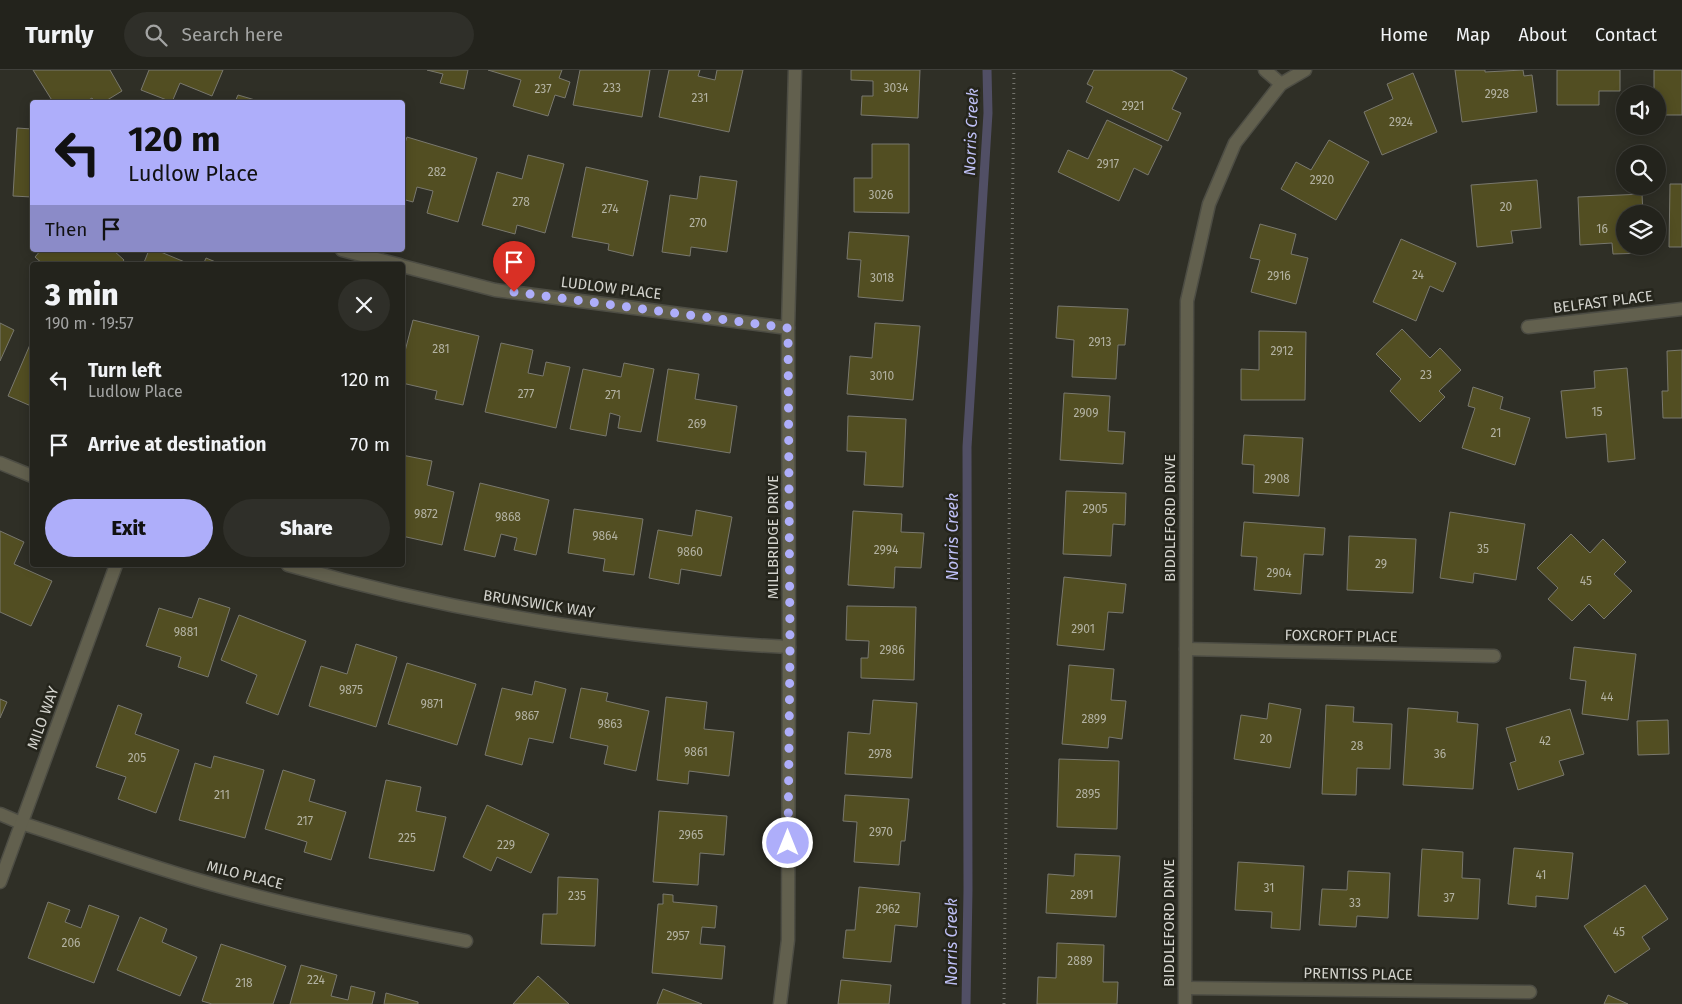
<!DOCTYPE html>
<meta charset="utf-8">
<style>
:root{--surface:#23231c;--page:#2f2f29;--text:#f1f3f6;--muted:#a3a4a3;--line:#40403b;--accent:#aeaefa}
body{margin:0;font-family:"Fira Sans",sans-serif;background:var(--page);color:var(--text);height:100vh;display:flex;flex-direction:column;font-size:19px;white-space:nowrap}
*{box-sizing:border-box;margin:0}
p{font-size:16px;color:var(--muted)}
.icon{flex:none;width:28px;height:28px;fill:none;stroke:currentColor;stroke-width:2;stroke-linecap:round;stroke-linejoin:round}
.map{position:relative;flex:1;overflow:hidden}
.details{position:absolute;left:30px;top:192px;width:375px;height:305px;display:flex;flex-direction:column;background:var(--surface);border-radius:5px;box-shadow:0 2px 12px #0003,0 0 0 1px var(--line)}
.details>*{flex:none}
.top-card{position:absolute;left:30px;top:30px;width:375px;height:152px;border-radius:5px;box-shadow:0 2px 12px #0003,0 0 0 1px var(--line);background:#aeaefa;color:#111;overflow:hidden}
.fabs{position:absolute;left:1616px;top:15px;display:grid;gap:10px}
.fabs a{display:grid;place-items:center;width:50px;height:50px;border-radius:50%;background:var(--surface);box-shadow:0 2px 12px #0003,0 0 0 1px var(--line);font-size:25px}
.pin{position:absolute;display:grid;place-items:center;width:42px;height:42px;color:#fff;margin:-51px -21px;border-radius:50% 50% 50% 0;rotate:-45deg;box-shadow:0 0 5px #0007}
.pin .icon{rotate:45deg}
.me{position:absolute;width:55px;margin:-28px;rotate:0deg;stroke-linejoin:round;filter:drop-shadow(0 0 4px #0008)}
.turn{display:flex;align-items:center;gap:18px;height:105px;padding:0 15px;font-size:22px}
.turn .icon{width:65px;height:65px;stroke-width:2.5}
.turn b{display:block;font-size:35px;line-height:42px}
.then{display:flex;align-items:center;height:48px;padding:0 15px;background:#0003;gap:10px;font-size:19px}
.round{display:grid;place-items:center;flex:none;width:52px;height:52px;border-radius:26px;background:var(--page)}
.summary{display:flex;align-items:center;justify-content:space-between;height:85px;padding:0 15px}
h1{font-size:30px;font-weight:800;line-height:38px}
.action{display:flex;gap:10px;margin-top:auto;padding:10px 15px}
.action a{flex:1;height:58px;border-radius:30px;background:var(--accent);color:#111;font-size:20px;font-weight:800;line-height:58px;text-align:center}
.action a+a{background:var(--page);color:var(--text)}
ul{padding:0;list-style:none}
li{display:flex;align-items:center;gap:15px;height:65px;padding:0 15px}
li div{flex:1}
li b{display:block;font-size:19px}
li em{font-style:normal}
header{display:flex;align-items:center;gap:30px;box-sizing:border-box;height:70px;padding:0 25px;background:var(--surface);border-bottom:1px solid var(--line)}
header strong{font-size:24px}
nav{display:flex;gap:28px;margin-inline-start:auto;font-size:18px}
.search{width:350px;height:45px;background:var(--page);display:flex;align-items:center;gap:12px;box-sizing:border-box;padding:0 18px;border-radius:28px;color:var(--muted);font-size:19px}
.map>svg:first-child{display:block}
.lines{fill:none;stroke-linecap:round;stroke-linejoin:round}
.stream{stroke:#514f65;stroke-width:9}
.building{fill:#524e22;stroke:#79786e}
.minor-casing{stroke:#4d4d44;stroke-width:15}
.path{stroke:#72726a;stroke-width:3;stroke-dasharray:1 4;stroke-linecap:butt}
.minor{stroke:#62604e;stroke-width:12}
.route{stroke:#aeaefa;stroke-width:9;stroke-dasharray:0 16.2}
.labels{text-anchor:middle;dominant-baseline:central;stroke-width:5;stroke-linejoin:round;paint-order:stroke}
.number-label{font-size:12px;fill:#b3b2a2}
.street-label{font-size:15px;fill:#d3d3cd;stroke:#25251c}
.water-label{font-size:16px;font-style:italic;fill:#bfc0f6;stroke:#25251c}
</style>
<header>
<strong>Turnly</strong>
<div class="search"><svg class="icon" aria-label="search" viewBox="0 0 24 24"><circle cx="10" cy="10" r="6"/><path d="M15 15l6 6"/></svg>Search here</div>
<nav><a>Home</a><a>Map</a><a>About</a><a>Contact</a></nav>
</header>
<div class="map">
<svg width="1682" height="934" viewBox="0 0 1682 934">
<rect width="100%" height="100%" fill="#2f2f26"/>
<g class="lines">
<!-- stream -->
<polyline class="stream" points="966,934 968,820 967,377 988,43 987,0"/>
</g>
<!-- building -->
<g class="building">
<polygon points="33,0 110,0 122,21 104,32 95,32 92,28 85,32 53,32"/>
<polygon points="149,0 223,0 212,26 180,13 172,32 141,20"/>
<polygon points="427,0 468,0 464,19 440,13 443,4"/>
<polygon points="488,0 562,0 559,8 570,12 565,28 555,25 548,46 513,36 521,10"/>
<polygon points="580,0 650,0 642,47 573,35"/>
<polygon points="669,0 700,0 698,6 715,10 717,0 743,0 729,62 659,47"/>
<polygon points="851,0 920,0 918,48 861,45 862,26 873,26 873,11 851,10"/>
<polygon points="1094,0 1171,0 1187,8 1172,39 1181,43 1168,71 1086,32 1093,17 1087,14"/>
<polygon points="1455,0 1485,0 1485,2 1523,0 1524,6 1532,5 1537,42 1462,52"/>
<polygon points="1557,0 1620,0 1620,21 1599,21 1599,35 1557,35"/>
<polygon points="1654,0 1682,0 1682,45 1658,45 1658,24 1654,24"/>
<polygon points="1413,3 1437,62 1382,85 1364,42 1393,29 1387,14"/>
<polygon points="238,25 262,32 235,32"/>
<polygon points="1107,50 1162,76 1148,105 1134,98 1119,131 1058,102 1068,80 1088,89"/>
<polygon points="17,58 32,59 32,127 13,126"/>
<polygon points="407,67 477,88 458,152 427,143 433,121 417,117 413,132 402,129 402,82"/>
<polygon points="1329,70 1369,92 1336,150 1281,119 1296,92 1311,100"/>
<polygon points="872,74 909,74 909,143 854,142 854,108 872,108"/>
<polygon points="528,85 564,94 545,163 517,155 515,164 482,155 497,102 522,109"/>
<polygon points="586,97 648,111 633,186 608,180 609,174 572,167"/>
<polygon points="700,106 737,111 727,182 691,177 690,186 662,182 670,125 697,129"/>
<polygon points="1537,110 1541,158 1511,161 1513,173 1477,177 1471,115"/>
<polygon points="1670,114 1682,114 1682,177 1669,177"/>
<polygon points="1642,124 1643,144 1625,144 1625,176 1645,176 1645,183 1613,184 1612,173 1580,175 1578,127"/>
<polygon points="1260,154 1296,164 1291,184 1308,188 1296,234 1251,222 1260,190 1250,188"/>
<polygon points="849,162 909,166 903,231 858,227 861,190 847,189"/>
<polygon points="1401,169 1456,193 1443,222 1430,216 1416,251 1373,232"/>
<polygon points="41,180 113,180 124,190 120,195 44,195 35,187"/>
<polygon points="149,180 156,180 192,195 143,195"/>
<polygon points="206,188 223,195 203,195"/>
<polygon points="1058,236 1128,239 1125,275 1118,275 1116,309 1072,307 1074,270 1056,268"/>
<polygon points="413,250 479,266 463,335 435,329 437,321 402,313 402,293"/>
<polygon points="0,253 14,260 0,291"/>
<polygon points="875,253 920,256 913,330 847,324 850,286 872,288"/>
<polygon points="1402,259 1430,288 1440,278 1461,300 1439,321 1445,327 1420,352 1390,321 1401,309 1376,284"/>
<polygon points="1259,261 1306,262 1305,330 1241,330 1241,299 1259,300"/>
<polygon points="32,270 32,332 31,336 8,326"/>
<polygon points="501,273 533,280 528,303 543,306 546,292 570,297 556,358 485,342"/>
<polygon points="1682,280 1682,348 1663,348 1662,321 1668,321 1667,281"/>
<polygon points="624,293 654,299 641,362 618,358 620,346 610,343 606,366 570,359 583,299 621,307"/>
<polygon points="1627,298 1635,389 1608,392 1606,364 1566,368 1561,321 1595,318 1594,301"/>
<polygon points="668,299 699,304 695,329 737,336 730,383 657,371"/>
<polygon points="1473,317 1503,327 1500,339 1530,348 1515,395 1462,378 1475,338 1468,336"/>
<polygon points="1064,323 1110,326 1108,361 1125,362 1123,394 1060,390"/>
<polygon points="848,346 906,349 903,417 864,415 866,382 847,381"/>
<polygon points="1244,365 1303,368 1299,426 1253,423 1254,395 1242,394"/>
<polygon points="402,385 432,391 427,415 454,422 442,475 402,466"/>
<polygon points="480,413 549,430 536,485 514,480 517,468 501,464 495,487 464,480"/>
<polygon points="1066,421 1126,423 1125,455 1113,454 1111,486 1063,484"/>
<polygon points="574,439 643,449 634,505 603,501 605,489 568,483"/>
<polygon points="696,440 732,447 721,506 681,499 679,514 649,508 658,460 692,466"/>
<polygon points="853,441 902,444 901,462 924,463 921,498 895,497 894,518 848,515"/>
<polygon points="1450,442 1525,454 1516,510 1474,503 1473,513 1440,508"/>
<polygon points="1244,452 1325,458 1323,485 1304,484 1301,524 1254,520 1257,487 1241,486"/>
<polygon points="0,461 24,472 14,494 52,511 31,556 0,542"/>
<polygon points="1571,464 1590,483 1603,469 1626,492 1614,504 1632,521 1604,549 1589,534 1572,551 1548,529 1558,518 1537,498"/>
<polygon points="1349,466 1416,469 1413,523 1347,520"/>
<polygon points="1064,507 1126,514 1123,543 1108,542 1104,580 1057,575"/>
<polygon points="199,528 230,538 208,607 178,597 181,587 146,576 159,538 192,548"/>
<polygon points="847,536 916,537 914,610 861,608 861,588 868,588 869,571 846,570"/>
<polygon points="239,545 306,571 278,645 246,633 257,605 221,590"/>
<polygon points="356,574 397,587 376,657 309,636 321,596 347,604"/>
<polygon points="1574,577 1636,584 1628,650 1582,644 1586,611 1570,609"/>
<polygon points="407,593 476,614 457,675 388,654"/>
<polygon points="1069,595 1114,599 1111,630 1126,631 1122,669 1109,667 1108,678 1062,674"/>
<polygon points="535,611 566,619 553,673 529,668 522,695 485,685 502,618 532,625"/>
<polygon points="581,618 608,623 606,631 649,641 636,701 604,694 608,676 570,668"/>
<polygon points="666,627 707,632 704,659 734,662 729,706 689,701 688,714 657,710"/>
<polygon points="0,629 7,632 0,648"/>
<polygon points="873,630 917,633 912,708 845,704 848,662 870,664"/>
<polygon points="1269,633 1301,639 1290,698 1234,689 1241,645 1267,649"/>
<polygon points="118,635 142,644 135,664 179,680 156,743 118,729 126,707 96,697"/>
<polygon points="1326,635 1354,637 1353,652 1392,654 1390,699 1357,698 1356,725 1322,724"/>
<polygon points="1408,638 1458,642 1457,652 1478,654 1473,719 1403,715"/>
<polygon points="1570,639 1584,684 1559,691 1564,705 1518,720 1510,693 1516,691 1506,658"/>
<polygon points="1668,650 1669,684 1638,685 1637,651"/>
<polygon points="214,686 264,700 245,768 179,750 195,693 211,698"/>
<polygon points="1059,689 1119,691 1117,759 1057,757"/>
<polygon points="283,700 315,710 309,731 346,742 331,790 304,782 307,772 265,759"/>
<polygon points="386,710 421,717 416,741 446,747 434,801 369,788"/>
<polygon points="845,725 909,729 905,771 901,771 899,795 854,792 857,752 843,751"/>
<polygon points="487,735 549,764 531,803 497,787 491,801 463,787"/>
<polygon points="659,741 727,746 724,785 700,783 698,815 653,812"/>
<polygon points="1514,778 1573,783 1568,829 1536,826 1536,837 1508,834"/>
<polygon points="1422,779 1463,782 1462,808 1480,809 1478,849 1418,846"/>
<polygon points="1075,784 1120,786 1116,847 1046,843 1048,804 1074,806"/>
<polygon points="1238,792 1304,796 1300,860 1271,858 1272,842 1235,840"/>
<polygon points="1348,801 1390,803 1388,848 1357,846 1356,857 1319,855 1322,819 1347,820"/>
<polygon points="558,807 598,809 595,876 541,874 543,844 557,844"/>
<polygon points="1645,815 1668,849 1642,867 1650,879 1615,903 1584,856"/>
<polygon points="859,817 920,823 917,857 895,855 891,892 843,888 846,860 855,860"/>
<polygon points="663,824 673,825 673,832 717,836 715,858 702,857 700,874 725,876 722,909 652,903 658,834 663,834"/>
<polygon points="48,832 70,840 65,852 81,858 89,835 119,846 94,913 28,888"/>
<polygon points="140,847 167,859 162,872 197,887 180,926 117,900"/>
<polygon points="1057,873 1104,875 1103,912 1118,912 1117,934 1037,934 1038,907 1056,908"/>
<polygon points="221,874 286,896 273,934 212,934 202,931"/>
<polygon points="301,895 337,905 331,926 348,930 351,916 375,922 372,934 290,934"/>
<polygon points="538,906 569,934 513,934"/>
<polygon points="841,910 891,915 889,934 838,934"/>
<polygon points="663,919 702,934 657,934"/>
<polygon points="386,923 418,932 418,934 384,934"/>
<polygon points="1608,925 1628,934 1604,934"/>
</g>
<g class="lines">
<!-- minor casing -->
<g class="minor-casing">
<g id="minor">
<polyline points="1265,0 1281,14"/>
<polyline points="342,180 400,195"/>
<polyline points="402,196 495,220 788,258"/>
<polyline points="1528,257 1682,239"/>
<polyline points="0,393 32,406"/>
<path d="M288,495C451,542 620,569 789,577"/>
<polyline points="1186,579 1494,586"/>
<path d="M0,744L21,753C78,771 134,791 191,808C281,835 374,853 466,871"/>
<polyline points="0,812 116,495"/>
<polyline points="1185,918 1530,922"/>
<polyline points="780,934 788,870 789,577 788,258 795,0"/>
<polyline points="1185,934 1187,231 1209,134 1235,73 1281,14 1305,0"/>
</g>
</g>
<!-- path -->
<polyline class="path" points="1004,934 1014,0"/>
<!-- minor -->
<use href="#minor" class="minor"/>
</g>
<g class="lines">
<!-- route -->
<polyline class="route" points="514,222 788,258 790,577 788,773"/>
</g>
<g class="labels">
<!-- number labels -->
<g class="number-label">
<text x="612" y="18">233</text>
<text x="896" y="18">3034</text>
<text x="543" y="19">237</text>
<text x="1497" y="24">2928</text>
<text x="700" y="28">231</text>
<text x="1133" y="36">2921</text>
<text x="1401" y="52">2924</text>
<text x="1108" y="94">2917</text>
<text x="437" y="102">282</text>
<text x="1322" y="110">2920</text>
<text x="881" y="125">3026</text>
<text x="521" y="132">278</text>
<text x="1506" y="137">20</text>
<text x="610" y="139">274</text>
<text x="698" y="153">270</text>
<text x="1602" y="159">16</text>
<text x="1418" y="205">24</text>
<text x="1279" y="206">2916</text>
<text x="882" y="208">3018</text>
<text x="1100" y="272">2913</text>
<text x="441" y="279">281</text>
<text x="1282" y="281">2912</text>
<text x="1426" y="305">23</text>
<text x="882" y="306">3010</text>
<text x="526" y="324">277</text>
<text x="613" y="325">271</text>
<text x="1597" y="342">15</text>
<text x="1086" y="343">2909</text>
<text x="697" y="354">269</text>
<text x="1496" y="363">21</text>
<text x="1277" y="409">2908</text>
<text x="1095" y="439">2905</text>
<text x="426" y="444">9872</text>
<text x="508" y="447">9868</text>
<text x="605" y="466">9864</text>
<text x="1483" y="479">35</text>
<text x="886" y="480">2994</text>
<text x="690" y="482">9860</text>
<text x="1381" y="494">29</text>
<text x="1279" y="503">2904</text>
<text x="1586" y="511">45</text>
<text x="1083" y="559">2901</text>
<text x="186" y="562">9881</text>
<text x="892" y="580">2986</text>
<text x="351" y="620">9875</text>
<text x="1607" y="627">44</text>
<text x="432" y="634">9871</text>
<text x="527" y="646">9867</text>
<text x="1094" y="649">2899</text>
<text x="610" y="654">9863</text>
<text x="1266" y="669">20</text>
<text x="1545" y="671">42</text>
<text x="1357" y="676">28</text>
<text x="696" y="682">9861</text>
<text x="880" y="684">2978</text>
<text x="1440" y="684">36</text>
<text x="137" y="688">205</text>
<text x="1088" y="724">2895</text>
<text x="222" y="725">211</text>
<text x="305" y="751">217</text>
<text x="881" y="762">2970</text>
<text x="691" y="765">2965</text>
<text x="407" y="768">225</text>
<text x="506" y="775">229</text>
<text x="1541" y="805">41</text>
<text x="1269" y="818">31</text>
<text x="1082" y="825">2891</text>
<text x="577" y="826">235</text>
<text x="1449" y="828">37</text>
<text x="1355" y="833">33</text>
<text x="888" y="839">2962</text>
<text x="1619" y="862">45</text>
<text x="678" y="866">2957</text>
<text x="71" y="873">206</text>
<text x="1080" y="891">2889</text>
<text x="316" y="910">224</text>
<text x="244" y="913">218</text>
</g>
<!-- street labels -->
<g class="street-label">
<text transform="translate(611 218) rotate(7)">LUDLOW PLACE</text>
<text transform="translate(1603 232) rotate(-7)">BELFAST PLACE</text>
<text transform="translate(1170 448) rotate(-90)">BIDDLEFORD DRIVE</text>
<text transform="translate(773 467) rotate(-90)">MILLBRIDGE DRIVE</text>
<text transform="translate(539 534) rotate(9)">BRUNSWICK WAY</text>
<text transform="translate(1341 566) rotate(1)">FOXCROFT PLACE</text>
<text transform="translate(43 648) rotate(-70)">MILO WAY</text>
<text transform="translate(245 805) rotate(14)">MILO PLACE</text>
<text transform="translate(1169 853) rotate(-90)">BIDDLEFORD DRIVE</text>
<text transform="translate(1358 904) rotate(1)">PRENTISS PLACE</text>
</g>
<!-- water labels -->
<g class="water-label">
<text transform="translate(971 62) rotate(-88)">Norris Creek</text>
<text transform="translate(952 467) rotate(-90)">Norris Creek</text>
<text transform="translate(951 872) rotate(-90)">Norris Creek</text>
</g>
</g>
</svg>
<div class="fabs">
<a><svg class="icon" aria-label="sound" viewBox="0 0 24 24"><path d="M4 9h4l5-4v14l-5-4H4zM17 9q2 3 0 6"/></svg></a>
<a><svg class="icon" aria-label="search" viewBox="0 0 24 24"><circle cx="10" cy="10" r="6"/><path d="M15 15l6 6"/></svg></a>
<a><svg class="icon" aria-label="layers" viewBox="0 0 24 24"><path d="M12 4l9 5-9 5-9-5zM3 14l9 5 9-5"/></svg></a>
</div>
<div class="pin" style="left:514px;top:222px;background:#d93025"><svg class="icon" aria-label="arrive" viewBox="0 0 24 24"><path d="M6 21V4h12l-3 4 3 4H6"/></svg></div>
<svg class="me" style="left:788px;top:773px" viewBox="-20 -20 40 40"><circle r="17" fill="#aeaefa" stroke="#fff" stroke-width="3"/><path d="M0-11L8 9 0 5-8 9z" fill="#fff"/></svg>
<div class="top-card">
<div class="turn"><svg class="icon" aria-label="left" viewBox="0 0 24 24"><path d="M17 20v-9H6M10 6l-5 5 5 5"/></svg><div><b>120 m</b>Ludlow Place</div></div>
<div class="then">Then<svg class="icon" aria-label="arrive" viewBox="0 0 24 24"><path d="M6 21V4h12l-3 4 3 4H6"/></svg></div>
</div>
<section class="details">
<div class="summary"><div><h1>3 min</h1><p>190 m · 19:57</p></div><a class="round"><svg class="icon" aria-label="close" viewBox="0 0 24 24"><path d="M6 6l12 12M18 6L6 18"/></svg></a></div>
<ul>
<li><svg class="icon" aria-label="left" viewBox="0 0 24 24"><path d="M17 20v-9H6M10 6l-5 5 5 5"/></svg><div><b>Turn left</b><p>Ludlow Place</p></div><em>120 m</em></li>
<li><svg class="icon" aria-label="arrive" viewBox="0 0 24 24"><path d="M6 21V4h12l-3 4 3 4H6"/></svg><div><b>Arrive at destination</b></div><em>70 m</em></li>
</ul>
<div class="action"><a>Exit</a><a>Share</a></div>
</section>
</div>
